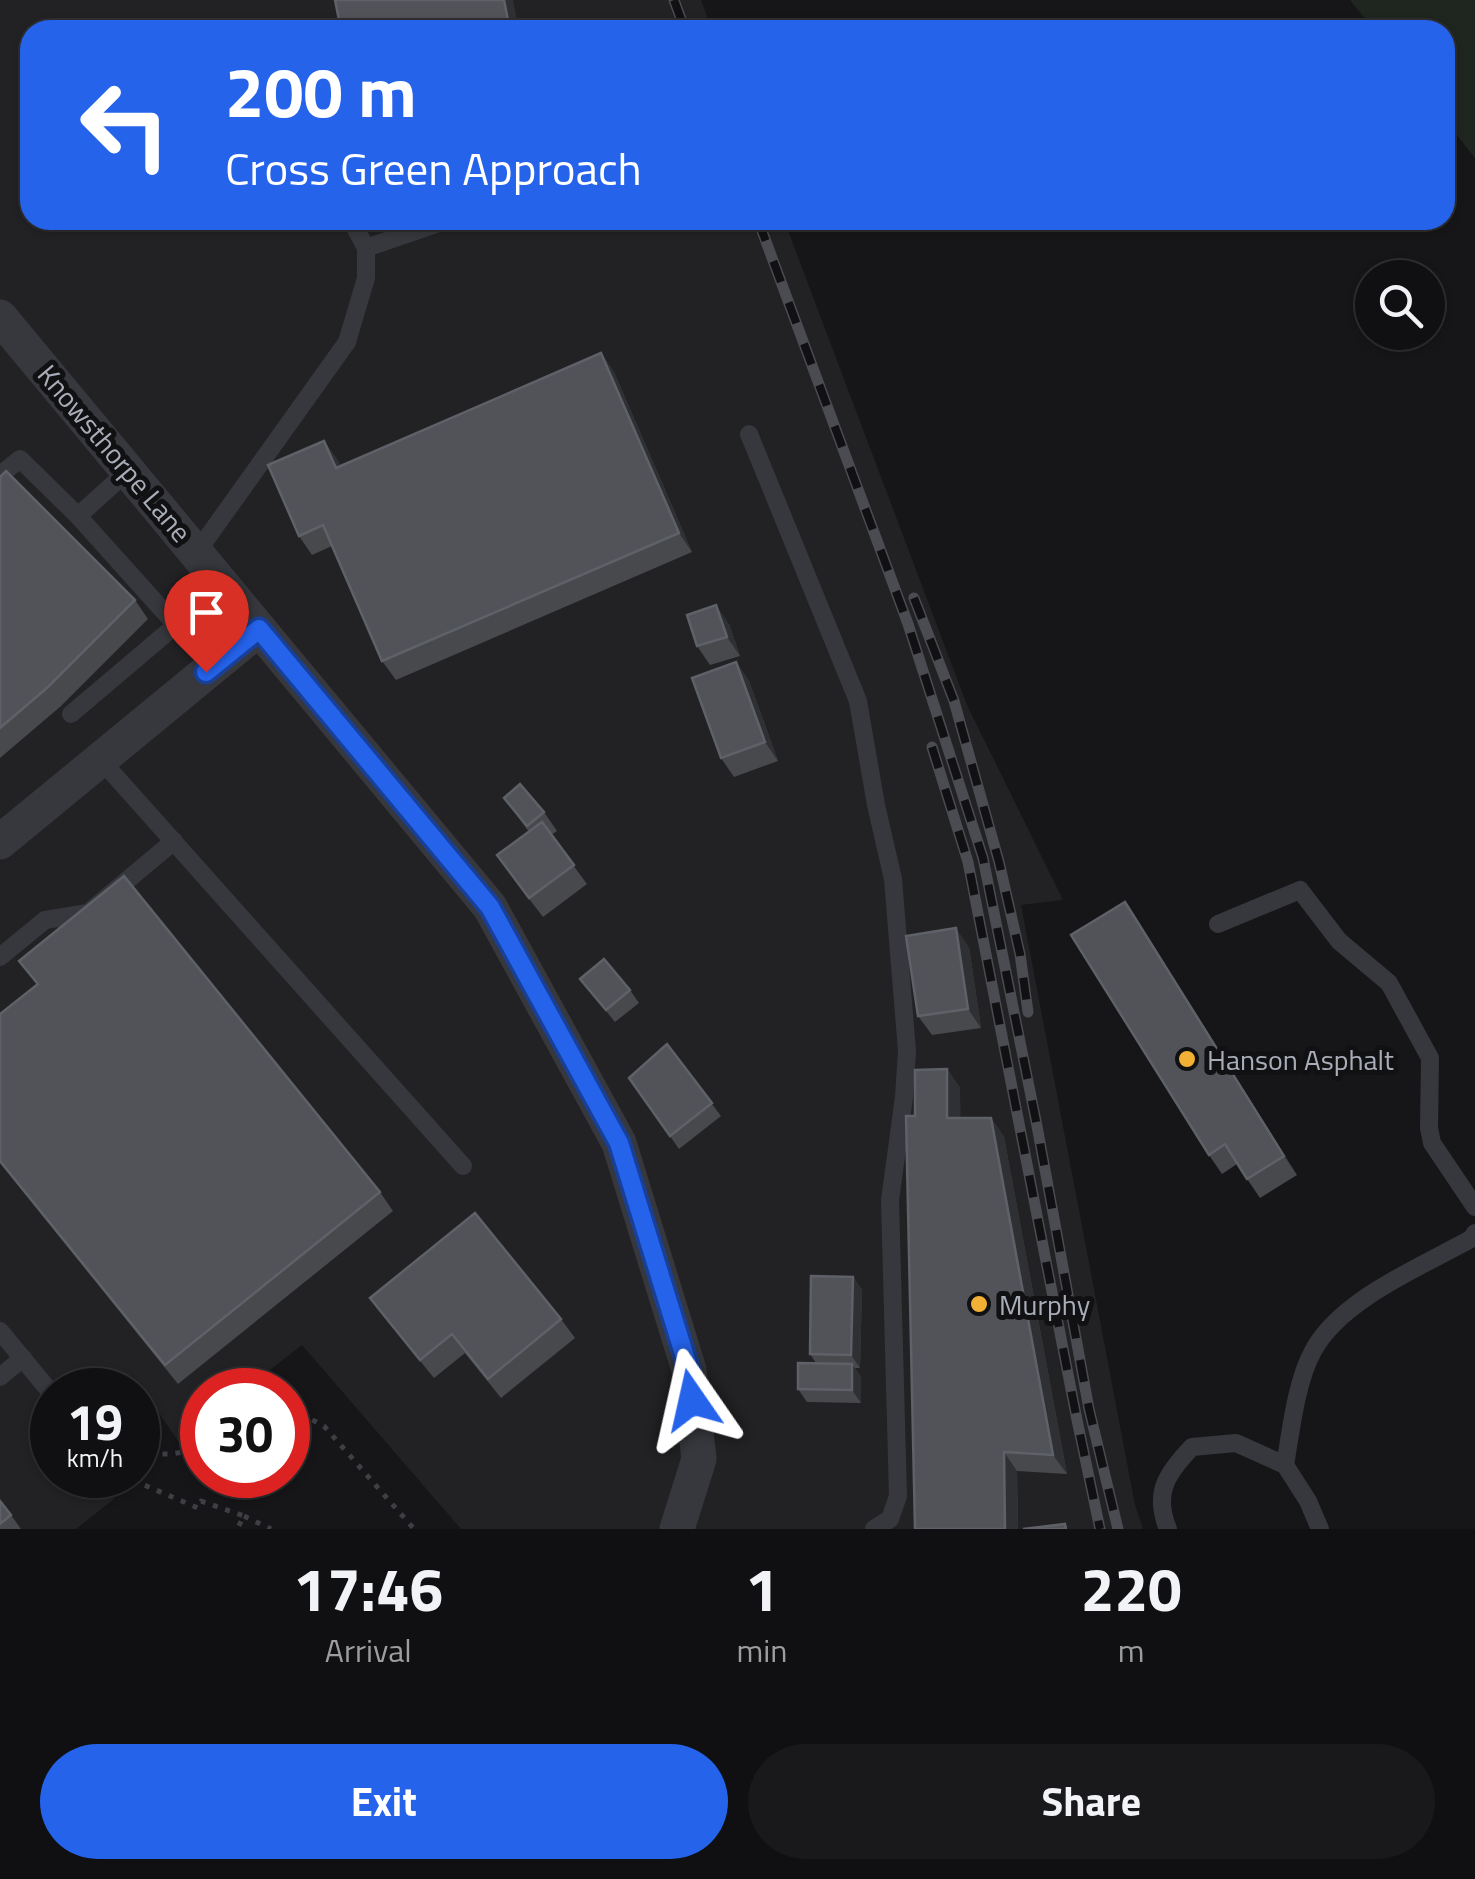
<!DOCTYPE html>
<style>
:root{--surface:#101012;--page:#19191b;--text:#f1f3f6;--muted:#9c9d9f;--line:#303032;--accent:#2563eb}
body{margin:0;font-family:"Titillium Web",sans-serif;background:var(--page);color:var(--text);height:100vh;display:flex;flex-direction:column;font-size:38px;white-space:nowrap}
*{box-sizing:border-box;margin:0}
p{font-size:32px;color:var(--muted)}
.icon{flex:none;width:55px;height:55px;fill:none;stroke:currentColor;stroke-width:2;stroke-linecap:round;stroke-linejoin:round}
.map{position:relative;height:1529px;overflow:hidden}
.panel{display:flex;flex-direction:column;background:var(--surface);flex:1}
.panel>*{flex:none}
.hud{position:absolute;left:20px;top:20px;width:1435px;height:210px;border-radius:30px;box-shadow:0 2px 8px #0004,0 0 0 2px var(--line);background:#2563eb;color:#fff;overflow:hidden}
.buttons{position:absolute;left:1355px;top:260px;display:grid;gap:20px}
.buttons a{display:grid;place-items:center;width:90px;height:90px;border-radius:50%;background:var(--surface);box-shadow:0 2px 8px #0004,0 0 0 2px var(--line);font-size:50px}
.speed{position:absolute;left:30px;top:1368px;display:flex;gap:20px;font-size:50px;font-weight:700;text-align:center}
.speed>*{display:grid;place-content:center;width:130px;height:130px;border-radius:50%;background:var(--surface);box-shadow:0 2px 8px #0004,0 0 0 2px var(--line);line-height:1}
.speed small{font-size:25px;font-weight:400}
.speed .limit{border:15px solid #d22;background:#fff;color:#111}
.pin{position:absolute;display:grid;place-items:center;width:85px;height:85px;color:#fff;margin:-102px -42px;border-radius:50% 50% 50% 0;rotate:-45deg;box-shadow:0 0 10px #0007}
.pin .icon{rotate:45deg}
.me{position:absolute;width:110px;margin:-55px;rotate:349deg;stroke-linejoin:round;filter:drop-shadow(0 0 8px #0008)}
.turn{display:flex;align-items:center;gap:35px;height:210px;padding:0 40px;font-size:45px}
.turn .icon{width:130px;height:130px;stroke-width:2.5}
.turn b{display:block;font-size:70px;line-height:85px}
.eta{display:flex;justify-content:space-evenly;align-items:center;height:170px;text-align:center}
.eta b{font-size:60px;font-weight:700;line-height:70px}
.cta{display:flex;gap:20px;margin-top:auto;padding:20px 40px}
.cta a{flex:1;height:115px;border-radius:60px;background:var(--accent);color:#fff;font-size:40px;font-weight:700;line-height:115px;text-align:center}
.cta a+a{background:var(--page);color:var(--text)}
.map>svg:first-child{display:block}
.built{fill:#222225}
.green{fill:#1e261f}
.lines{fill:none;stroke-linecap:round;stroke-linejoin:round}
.path{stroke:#3d3f44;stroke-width:5;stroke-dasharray:5 8;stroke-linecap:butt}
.lane{stroke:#37383d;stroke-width:18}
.street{stroke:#37383d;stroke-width:35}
.rail-casing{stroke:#4a4c52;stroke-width:11}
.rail{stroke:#111113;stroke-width:8;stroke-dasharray:22;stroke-linecap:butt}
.wall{fill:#47494d}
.shaded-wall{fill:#2f3033}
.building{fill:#525359;stroke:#5f6168;stroke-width:2.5}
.route-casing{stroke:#184099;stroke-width:25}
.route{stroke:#2563eb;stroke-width:18}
.poi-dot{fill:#f2b134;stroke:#111113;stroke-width:4}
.labels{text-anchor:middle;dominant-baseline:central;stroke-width:10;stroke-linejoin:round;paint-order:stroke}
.street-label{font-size:28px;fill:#a8adb8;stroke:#111113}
.poi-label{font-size:28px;fill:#a8adb8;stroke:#111113;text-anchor:start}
</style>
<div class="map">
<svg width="1475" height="1529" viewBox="0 0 1475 1529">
<rect width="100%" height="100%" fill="#161618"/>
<!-- built -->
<polygon class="built" points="0,0 701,0 712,30 30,30 30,220 784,220 967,705 1063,900 1021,905 1135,1505 1143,1529 461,1529 302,1345 244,1390 202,1390 202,1422 178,1441 144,1391 138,1415 138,1390 52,1390 52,1475 116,1475 106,1484 114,1499 76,1529 0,1529"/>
<!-- green -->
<polygon class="green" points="1350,0 1475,0 1475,158 1445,120 1445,30 1374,30"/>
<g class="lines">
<!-- path -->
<g class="path">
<polyline points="288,1412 299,1413 324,1426 414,1529"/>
<path d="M138,1446C157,1459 182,1454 202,1446"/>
<polyline points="121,1475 198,1508 201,1501 244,1516 237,1529"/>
<polyline points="244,1516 271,1529"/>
</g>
<!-- lane -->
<g class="lane">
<polyline points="366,248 436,224"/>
<polyline points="749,434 858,701 876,805 893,879 907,1051 904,1097 890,1200 898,1496 890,1519 874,1529"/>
<polyline points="0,475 20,459 78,516"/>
<polyline points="197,552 347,342 366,278 366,248 351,220"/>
<polyline points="71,714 176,625 78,516 129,470"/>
<polyline points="100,759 463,1166"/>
<polyline points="1218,924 1300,890 1339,941 1389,983 1430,1058 1429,1128 1432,1143 1475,1207"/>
<polyline points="0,957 45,920 88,913 174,841"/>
<polyline points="0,1331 52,1394"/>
<polyline points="0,1377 23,1358"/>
<path d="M1285,1465C1291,1431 1296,1382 1313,1351C1340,1300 1420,1267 1471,1239L1475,1233"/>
<path d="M1168,1529C1153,1493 1167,1473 1192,1447L1236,1443L1285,1465L1308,1501L1320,1529"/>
</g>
<!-- street -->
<g class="street">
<polyline points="0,317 490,907 619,1143 689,1370 699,1459 677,1529"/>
<polyline points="0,842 259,629"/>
</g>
<!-- rail casing -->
<g class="rail-casing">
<g id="rail">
<polyline points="674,0 685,30"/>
<polyline points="758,220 908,624 983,858 1037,1126 1089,1409 1118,1529"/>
<polyline points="914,598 954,701 999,862 1020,954 1028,1012"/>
<polyline points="932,747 968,862 1077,1420 1100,1529"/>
</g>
</g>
<!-- rail -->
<use href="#rail" class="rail"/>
</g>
<!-- wall -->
<g class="wall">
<polygon points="601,353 614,372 692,552 396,680 382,661 332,546 312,555 299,536 324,441 340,466"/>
<polygon points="0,477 135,600 148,619 61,706 0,758"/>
<polygon points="729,624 740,656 710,665 697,646"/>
<polygon points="736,662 749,681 778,761 734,777 721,758"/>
<polygon points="504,798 544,812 557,831 551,835 587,884 543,917 510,874 529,832"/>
<polygon points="1125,902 1297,1175 1260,1198 1237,1164 1222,1174 1209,1155"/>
<polygon points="969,947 981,1028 932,1035 918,1016"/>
<polygon points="19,961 380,1192 393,1211 178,1384 0,1163 0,1014 37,985"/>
<polygon points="580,979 630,990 639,1003 615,1022"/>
<polygon points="667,1044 721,1116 679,1149 629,1078"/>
<polygon points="947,1069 960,1088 960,1118 991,1118 1004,1137 1067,1474 1017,1471 1018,1529 915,1116"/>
<polygon points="853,1277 862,1290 860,1368 855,1368 861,1377 861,1403 807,1402 798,1389 816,1363 810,1354"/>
<polygon points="370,1298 561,1319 575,1338 501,1398 465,1353 434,1378 384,1317"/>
<polygon points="0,1501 11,1515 21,1529 0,1529"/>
</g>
<!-- shaded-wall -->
<g class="shaded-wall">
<polygon points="504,0 513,0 519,30 510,30"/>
<polygon points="601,353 614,372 692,552 679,533"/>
<polygon points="324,441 338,460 349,487 336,468"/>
<polygon points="716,605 729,624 740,656 727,637"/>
<polygon points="736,662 749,681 778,761 765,742"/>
<polygon points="1125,902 1138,921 1297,1175 1284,1156"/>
<polygon points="956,928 969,947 981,1028 968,1009"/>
<polygon points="947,1069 960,1088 961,1137 947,1118"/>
<polygon points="991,1118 1004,1137 1067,1474 1053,1455"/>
<polygon points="853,1277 862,1290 860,1368 851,1355"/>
<polygon points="852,1364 861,1377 861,1403 852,1390"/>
<polygon points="1004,1452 1017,1471 1018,1529 1005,1529"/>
</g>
<!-- building -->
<g class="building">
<polygon points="335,0 504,0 510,30 341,30"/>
<polygon points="601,353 679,533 382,661 323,525 299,536 268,465 324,441 336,468"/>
<polygon points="6,471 135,600 48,687 0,728 0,477"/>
<polygon points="716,605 727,637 697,646 687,615"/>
<polygon points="736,662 765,742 721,758 692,678"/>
<polygon points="520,784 544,812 527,826 504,798"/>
<polygon points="542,822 574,865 529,898 497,855"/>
<polygon points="124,876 380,1192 165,1365 0,1161 0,1014 38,984 19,961"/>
<polygon points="1125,902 1284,1156 1247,1179 1225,1144 1209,1155 1071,935"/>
<polygon points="956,928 968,1009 918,1016 906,936"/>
<polygon points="604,959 630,990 606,1010 580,979"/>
<polygon points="667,1044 712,1103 670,1136 629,1078"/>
<polygon points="947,1069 947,1118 991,1118 1053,1455 1004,1452 1005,1529 915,1529 906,1116 915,1116 915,1070"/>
<polygon points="475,1213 561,1319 488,1379 452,1334 420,1360 370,1298"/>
<polygon points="811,1276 853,1277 851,1355 810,1354"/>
<polygon points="798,1363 852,1364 852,1390 798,1389"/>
<polygon points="0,1501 11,1515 0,1524"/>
<polygon points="1065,1524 1066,1529 1023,1529"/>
</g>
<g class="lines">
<!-- route casing -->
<g class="route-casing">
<polyline id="route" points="206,672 259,629 490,907 619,1143 689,1370 692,1400"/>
</g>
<!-- route -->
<use href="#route" class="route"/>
</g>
<!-- markers -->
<g class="poi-dot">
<circle cx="1187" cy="1059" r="10"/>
<circle cx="979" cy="1304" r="10"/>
</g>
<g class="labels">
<!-- street labels -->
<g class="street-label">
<text transform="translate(115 453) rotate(50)">Knowsthorpe Lane</text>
</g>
<!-- poi labels -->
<g class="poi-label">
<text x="1207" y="1059">Hanson Asphalt</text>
<text x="999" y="1304">Murphy</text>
</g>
</g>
</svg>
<div class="buttons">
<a><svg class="icon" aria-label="search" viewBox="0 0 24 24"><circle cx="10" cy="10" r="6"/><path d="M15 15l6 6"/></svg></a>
</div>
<div class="speed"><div>19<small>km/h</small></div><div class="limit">30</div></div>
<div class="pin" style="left:206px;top:672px;background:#d93025"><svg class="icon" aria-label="arrive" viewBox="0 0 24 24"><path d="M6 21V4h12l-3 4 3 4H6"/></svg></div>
<svg class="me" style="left:692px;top:1400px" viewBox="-20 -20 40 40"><path d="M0-17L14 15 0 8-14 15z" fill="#2563eb" stroke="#fff" stroke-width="4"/></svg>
<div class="hud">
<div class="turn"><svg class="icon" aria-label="left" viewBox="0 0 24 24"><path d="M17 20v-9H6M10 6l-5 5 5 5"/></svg><div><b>200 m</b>Cross Green Approach</div></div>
</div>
</div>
<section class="panel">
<div class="eta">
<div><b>17:46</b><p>Arrival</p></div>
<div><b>1</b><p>min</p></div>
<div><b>220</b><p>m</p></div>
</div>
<div class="cta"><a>Exit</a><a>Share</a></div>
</section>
